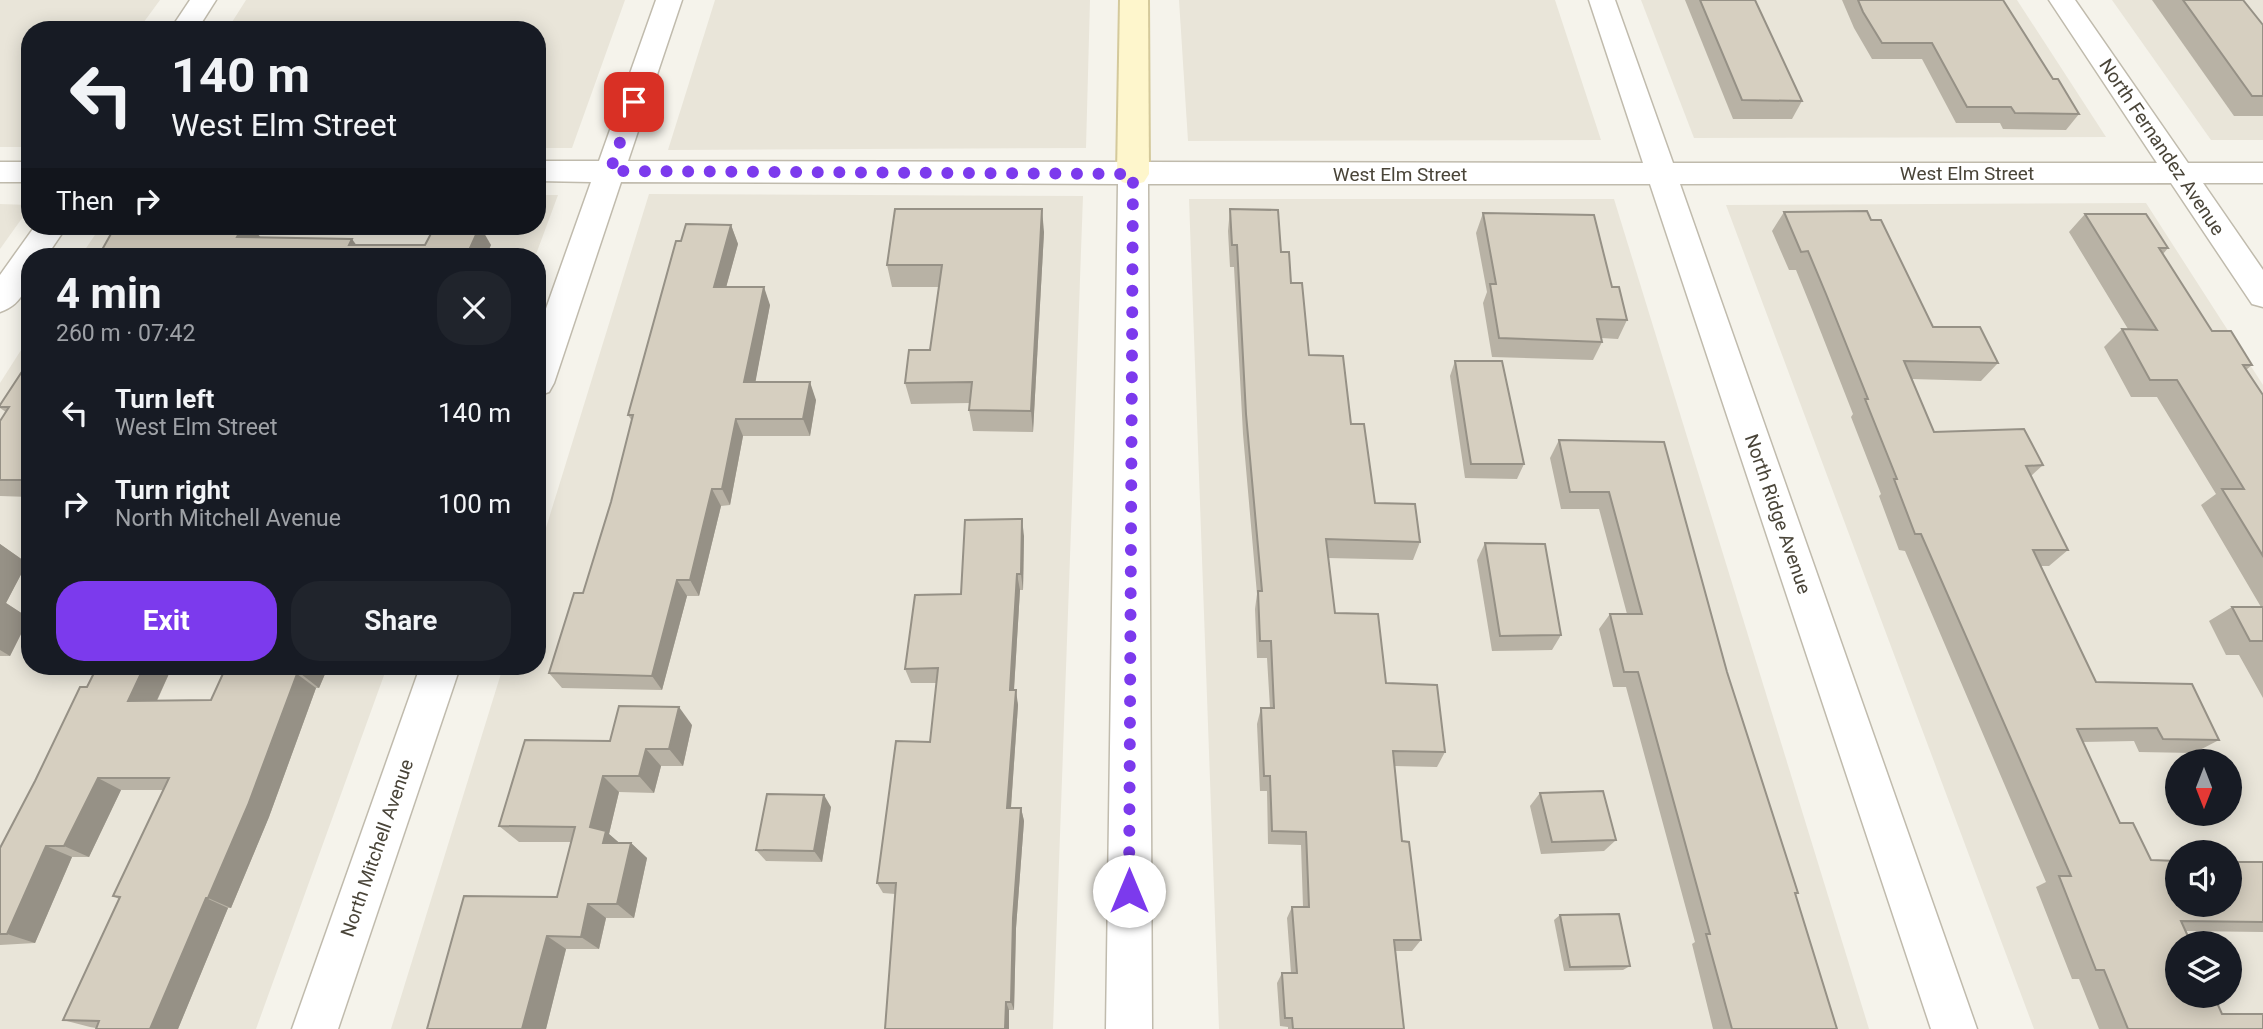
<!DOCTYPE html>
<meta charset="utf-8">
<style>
:root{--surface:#171b24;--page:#20242c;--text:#f1f3f6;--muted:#9ea1a6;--accent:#7c3aed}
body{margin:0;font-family:Roboto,sans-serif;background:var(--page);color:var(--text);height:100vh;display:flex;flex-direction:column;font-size:26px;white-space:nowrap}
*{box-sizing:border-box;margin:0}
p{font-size:23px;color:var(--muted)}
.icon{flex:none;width:38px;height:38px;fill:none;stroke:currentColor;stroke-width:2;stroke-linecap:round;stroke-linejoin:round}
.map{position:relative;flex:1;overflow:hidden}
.details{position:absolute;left:21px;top:248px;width:525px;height:427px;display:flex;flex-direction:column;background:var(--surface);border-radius:28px;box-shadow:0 4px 18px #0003}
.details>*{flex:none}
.hud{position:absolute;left:21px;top:21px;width:525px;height:214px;border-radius:28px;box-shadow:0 4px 18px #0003;background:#171b24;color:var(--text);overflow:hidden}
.needle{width:46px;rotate:180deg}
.tools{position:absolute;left:2165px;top:749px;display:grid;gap:14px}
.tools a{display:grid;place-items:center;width:77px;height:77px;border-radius:50%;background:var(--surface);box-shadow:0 4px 18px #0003;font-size:35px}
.pin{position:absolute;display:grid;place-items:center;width:60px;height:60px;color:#fff;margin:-30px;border-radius:14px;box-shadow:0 4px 10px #0006}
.me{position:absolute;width:77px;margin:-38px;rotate:0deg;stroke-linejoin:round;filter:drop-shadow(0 0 5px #0008)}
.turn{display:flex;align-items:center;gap:24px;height:147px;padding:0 35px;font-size:32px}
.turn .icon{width:91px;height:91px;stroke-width:2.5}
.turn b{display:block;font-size:49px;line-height:60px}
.then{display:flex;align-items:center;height:66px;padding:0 35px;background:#0003;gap:14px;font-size:26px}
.round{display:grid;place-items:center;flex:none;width:74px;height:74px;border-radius:28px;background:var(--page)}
.overview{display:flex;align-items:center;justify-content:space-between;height:119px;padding:0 35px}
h1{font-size:42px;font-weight:700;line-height:52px}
.primary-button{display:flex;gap:14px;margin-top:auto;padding:14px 35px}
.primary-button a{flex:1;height:80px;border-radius:28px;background:var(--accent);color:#fff;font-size:28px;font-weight:700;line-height:80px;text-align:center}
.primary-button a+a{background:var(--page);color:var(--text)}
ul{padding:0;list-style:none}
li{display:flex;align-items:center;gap:21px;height:91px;padding:0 35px}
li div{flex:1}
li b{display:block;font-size:26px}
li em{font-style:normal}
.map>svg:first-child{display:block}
.residential{fill:#e9e5d9;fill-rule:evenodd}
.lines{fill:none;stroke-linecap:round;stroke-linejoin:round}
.street-casing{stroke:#c0bbad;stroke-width:3}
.secondary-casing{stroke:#d4c99b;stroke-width:4}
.street{fill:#fff;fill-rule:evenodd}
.secondary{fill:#fef6cc;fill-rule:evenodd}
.wall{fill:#b8b2a5}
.shaded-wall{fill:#969186}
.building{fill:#d6cfc0;stroke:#969186;stroke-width:2}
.route{stroke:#7c3aed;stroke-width:12;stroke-dasharray:0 21.6}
.labels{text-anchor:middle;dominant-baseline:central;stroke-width:5;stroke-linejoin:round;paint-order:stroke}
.street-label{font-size:19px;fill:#494438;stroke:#fff}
</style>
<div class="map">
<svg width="2263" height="1029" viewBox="0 0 2263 1029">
<rect width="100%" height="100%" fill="#f5f3eb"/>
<!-- residential -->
<g class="residential">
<polygon points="0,0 160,0 138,30 30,30 30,147 0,147"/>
<polygon points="246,0 625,0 572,148 537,148 537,30 227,30"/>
<polygon points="715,0 1090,0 1086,148 668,150"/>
<polygon points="1179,0 1555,0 1601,140 1188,141"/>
<polygon points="1641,0 2017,0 2106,137 1694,138"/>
<polygon points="2112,0 2263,0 2263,140 2211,140"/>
<polygon points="649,194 1083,196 1053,1029 391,1029 503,667 537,667 537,557"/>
<polygon points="537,195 558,195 535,257 80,257 101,226 537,226"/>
<polygon points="1189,199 1614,199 1869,1029 1219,1029"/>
<path d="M2146,203L2263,385V1029H2034L1726,205ZM2177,761H2230V814H2177ZM2177,852H2230V905H2177ZM2177,943H2230V996H2177Z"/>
<polygon points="0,204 30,205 30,207 0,249"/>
<polygon points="30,336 30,667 387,667 256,1029 0,1029 0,383"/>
</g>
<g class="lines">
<!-- street casing -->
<g class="street-casing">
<g id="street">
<polygon points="190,0 216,0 197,30 170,30"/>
<polygon points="656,0 682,0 628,161 1643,163 1589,0 1615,0 1673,163 2157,163 2049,0 2075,0 2188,163 2263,163 2263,183 2203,183 2263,270 2263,307 2252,304 2171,183 1680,184 1977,1029 1931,1029 1650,184 1148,184 1152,1029 1106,1029 1118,184 621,182 554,383 549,392 537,396 537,334 591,182 537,181 537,161 599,161"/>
<rect x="0" y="162" width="30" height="20"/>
<path d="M35,226H67L46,257H30C30,281 25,304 0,312V275Z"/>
<polygon points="420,667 460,667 338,1029 292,1029"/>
</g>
</g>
<!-- secondary casing -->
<g class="secondary-casing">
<polygon id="secondary" points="1120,0 1148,0 1149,174 1144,182 1133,185 1122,182 1117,174"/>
</g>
<!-- street -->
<use href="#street" class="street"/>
<!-- secondary -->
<use href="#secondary" class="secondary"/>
</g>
<!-- wall -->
<g class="wall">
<polygon points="1685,0 1755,0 1802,101 1792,119 1733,119"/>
<polygon points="1842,0 2003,0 2053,79 2079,114 2066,130 2003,129 2000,123 1956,123 1922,59 1872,59 1854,28"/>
<polygon points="2152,0 2243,0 2263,25 2263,116 2234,116"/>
<polygon points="1230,209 1281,252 1291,283 1309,355 1351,424 1375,503 1420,542 1413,560 1328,558 1335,613 1386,683 1445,752 1437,767 1394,766 1402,841 1421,940 1412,951 1396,951 1404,1029 1288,1029 1288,1027 1280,1026 1277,983 1282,973 1291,973 1287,918 1292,907 1303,907 1301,845 1268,844 1267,791 1260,791 1257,724 1261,708 1270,708 1267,658 1257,658 1255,609 1257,594 1243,434 1234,267 1230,267 1228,231"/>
<polygon points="1784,212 1871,220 1933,327 1998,363 1981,381 1912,379 1934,432 2043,465 2031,476 2068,550 2049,566 2041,566 2096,682 2219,740 2194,753 2139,752 2134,741 2083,742 2120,823 2151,860 2263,862 2263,932 2186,931 2222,1014 2263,1029 2099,1029 2079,979 2072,979 2036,887 2046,882 1905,551 1899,550 1879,496 1881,494 1851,417 1853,414 1813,312 1796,270 1789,270 1772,231"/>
<polygon points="1483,213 1612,287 1627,320 1618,339 1601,338 1602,342 1593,360 1492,357 1483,303 1487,292 1476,233"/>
<polygon points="2085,214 2168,248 2163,254 2212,331 2252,365 2246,370 2263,395 2263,698 2239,655 2226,655 2209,621 2232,607 2261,607 2201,505 2216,494 2157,397 2131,397 2104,347 2122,329 2128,329 2069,232"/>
<polygon points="731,225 738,244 726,287 770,305 755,382 816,400 810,436 743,436 730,505 721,506 699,596 687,596 662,690 562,688 549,673 583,593 611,502 632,421 628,415 681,241"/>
<polygon points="1044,232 1033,432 973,431 969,410 970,403 911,404 905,383 930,350 939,287 892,287 887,265"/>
<polygon points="1455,361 1524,464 1517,479 1465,478 1450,376"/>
<polygon points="30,367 30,497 0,496 0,421 6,412 0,408 0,405"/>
<polygon points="1559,440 1664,442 1727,672 1798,893 1795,895 1837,1029 1713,1029 1692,944 1695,942 1626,687 1613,687 1599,629 1610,614 1627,614 1599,509 1561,509 1550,458"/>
<polygon points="1024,536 1023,590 1020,590 1014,690 1018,705 1011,808 1021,808 1024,821 1016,928 1014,1010 1009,1010 1009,1029 885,1029 895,894 883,893 877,883 930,742 937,683 911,683 905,669 961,594"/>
<polygon points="1485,543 1561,635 1552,650 1492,651 1477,560"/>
<polygon points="0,544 27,563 6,603 29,618 10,656 0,656"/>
<polygon points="97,667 172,667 157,701 211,700 226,667 328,667 319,688 316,688 269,817 231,908 228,908 178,1029 96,1029 96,1028 90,1027 63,1020 119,899 113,896 164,790 121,790 89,857 72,857 35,943 0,945 0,848"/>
<polygon points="692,725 683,766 661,766 654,793 619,792 609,834 619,843 631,843 647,858 634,918 606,918 599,949 566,949 546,1029 427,1029 557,897 571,842 519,842 499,826 610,741"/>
<polygon points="1540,793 1616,840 1604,851 1541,854 1530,806"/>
<polygon points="831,807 822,862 766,861 756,850"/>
<polygon points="1560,915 1630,966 1623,970 1564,971 1554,920"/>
</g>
<!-- shaded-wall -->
<g class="shaded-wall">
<polygon points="1042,209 1044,232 1033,432 1031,411"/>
<polygon points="731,225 738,244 721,306 714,287"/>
<polygon points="243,226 251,226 262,239 237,237"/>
<polygon points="480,226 491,245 486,257 466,257"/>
<polygon points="352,239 365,257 349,245"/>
<polygon points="764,287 770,305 752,400 744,382"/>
<polygon points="810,382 816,400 810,436 803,419"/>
<polygon points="736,419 743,436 730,505 722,489"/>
<polygon points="712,489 721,506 699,596 690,580"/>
<polygon points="1022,519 1024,536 1023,590 1021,574"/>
<polygon points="0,544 27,563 6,603 29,618 10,656 0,650"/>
<polygon points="1017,574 1020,590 1013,705 1010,690"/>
<polygon points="677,580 687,596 662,690 652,676"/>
<polygon points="144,667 172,667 150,715 128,701"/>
<polygon points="304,667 328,667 319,688 301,674"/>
<polygon points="297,674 316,688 269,817 231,908 208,898"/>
<polygon points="1016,690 1018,705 1010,820 1007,808"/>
<polygon points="679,707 692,725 683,766 669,749"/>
<polygon points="646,749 661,766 654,793 639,776"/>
<polygon points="603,776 619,792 609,834 623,846 603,843 590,827"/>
<polygon points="98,778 121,790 89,857 64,846"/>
<polygon points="824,795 831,807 822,862 814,851"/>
<polygon points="1021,808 1024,821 1016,928 1014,1010 1011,1002 1013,918"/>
<polygon points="631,843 647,858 634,918 617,904"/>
<polygon points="46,846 72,857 35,943 7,934"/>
<polygon points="206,898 228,908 178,1029 150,1029"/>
<polygon points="588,904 606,918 599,949 581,937"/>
<polygon points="547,936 566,949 546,1029 522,1029"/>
<polygon points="1006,1002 1009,1010 1009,1029 1005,1029"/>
</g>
<!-- building -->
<g class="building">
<polygon points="1700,0 1755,0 1802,101 1742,100"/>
<polygon points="1858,0 2003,0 2053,79 2058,79 2079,114 2015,113 2011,107 1967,107 1932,43 1882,43 1863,12"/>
<polygon points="2183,0 2243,0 2263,25 2263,96 2252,96"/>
<polygon points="895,209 1042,209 1031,411 969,410 972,382 905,383 909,350 930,350 942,265 887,265"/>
<polygon points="1230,209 1278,210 1281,252 1289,252 1291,283 1302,283 1309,355 1343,356 1351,424 1364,424 1375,503 1415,504 1420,542 1326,539 1335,613 1378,614 1386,683 1437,685 1445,752 1393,751 1402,841 1409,842 1421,940 1394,940 1404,1029 1293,1029 1292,1018 1285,1018 1282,973 1297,973 1292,907 1309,907 1306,832 1272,831 1270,776 1264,776 1261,708 1274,708 1271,641 1260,641 1258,591 1262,591 1246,414 1237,245 1232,245"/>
<polygon points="1867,211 1871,220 1881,220 1933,327 1980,327 1998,363 1904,361 1934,432 2024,429 2043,465 2026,466 2068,550 2033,550 2096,682 2192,684 2219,740 2163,739 2157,728 2077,729 2120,823 2133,823 2151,860 2177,861 2177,905 2230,905 2230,862 2263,862 2263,922 2181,921 2191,943 2177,943 2177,996 2214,996 2222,1014 2263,1014 2263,1029 2128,1029 2104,970 2096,970 2059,876 2071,876 1921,534 1915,534 1894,479 1897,479 1865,399 1868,399 1826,294 1808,251 1801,252 1784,212"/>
<polygon points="1483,213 1594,215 1612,287 1619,287 1627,320 1597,319 1602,342 1499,338 1490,284 1496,284"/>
<polygon points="2085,214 2146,214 2168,248 2159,248 2212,331 2231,331 2252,365 2243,365 2263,395 2263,556 2222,489 2244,489 2177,380 2150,380 2122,329 2157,330"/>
<polygon points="686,224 731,225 714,287 764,287 744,382 810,382 803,419 736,419 722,489 712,489 690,580 677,580 652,676 549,673 574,593 583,593 611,502 633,415 628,415 676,241 681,241"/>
<polygon points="204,226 243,226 237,237 352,239 349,245 425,245 435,226 480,226 466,257 98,257 112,232 200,232"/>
<polygon points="1455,361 1502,361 1524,464 1471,464"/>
<polygon points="25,367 30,367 30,480 0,480 0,421 9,407 0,407 0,405"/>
<polygon points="1559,440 1664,442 1727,672 1798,893 1795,893 1837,1029 1732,1029 1706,934 1710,934 1638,672 1624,672 1610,614 1642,614 1609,492 1570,492"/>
<polygon points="1022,519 1021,574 1017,574 1010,690 1016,690 1007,808 1021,808 1013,918 1011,1002 1006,1002 1005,1029 885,1029 896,883 877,883 896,741 930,742 938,668 905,669 915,595 961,594 965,520"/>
<polygon points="1485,543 1545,544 1561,635 1500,636"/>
<polygon points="2232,607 2263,607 2263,641 2250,641"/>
<polygon points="97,667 144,667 128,701 211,700 226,667 304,667 301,674 297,674 248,805 208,898 206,898 150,1029 96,1029 99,1021 63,1020 120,897 113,896 169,778 98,778 64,846 46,846 7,934 0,934 0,848 35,781 80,687 87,687"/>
<polygon points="619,706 679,707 669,749 646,749 639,776 603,776 590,827 606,831 603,843 631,843 617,904 588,904 581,937 547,936 522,1029 427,1029 464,896 557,897 575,827 499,826 525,740 610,741"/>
<polygon points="1603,791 1616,840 1552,842 1540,793"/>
<polygon points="767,794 824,795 814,851 756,850"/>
<polygon points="1619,914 1630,966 1570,967 1560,915"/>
</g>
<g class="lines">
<!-- route -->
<polyline class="route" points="634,102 610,171 1133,174 1129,891"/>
</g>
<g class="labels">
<!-- street labels -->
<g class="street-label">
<text transform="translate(2162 147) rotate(56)">North Fernandez Avenue</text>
<text x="1967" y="173">West Elm Street</text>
<text x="1400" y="174">West Elm Street</text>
<text transform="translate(1778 514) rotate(71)">North Ridge Avenue</text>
<text transform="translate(377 848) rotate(-71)">North Mitchell Avenue</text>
</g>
</g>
</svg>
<div class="tools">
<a><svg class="needle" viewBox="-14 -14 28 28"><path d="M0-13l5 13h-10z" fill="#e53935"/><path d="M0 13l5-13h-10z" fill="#9ea1a6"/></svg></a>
<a><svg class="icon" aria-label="sound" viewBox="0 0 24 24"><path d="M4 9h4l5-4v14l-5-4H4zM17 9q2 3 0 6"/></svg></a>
<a><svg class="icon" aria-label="layers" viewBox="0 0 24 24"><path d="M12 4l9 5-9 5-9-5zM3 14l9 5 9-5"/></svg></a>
</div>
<div class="pin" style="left:634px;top:102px;background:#d93025"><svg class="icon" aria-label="arrive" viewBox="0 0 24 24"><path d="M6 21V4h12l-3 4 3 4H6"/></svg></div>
<svg class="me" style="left:1129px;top:891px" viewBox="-20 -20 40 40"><circle r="19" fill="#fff"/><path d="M0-13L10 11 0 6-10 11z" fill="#7c3aed"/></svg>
<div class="hud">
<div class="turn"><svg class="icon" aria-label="left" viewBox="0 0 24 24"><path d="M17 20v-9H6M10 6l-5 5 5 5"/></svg><div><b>140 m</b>West Elm Street</div></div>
<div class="then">Then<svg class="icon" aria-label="right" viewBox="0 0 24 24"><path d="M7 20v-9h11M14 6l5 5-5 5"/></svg></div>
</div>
<section class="details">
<div class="overview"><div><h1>4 min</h1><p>260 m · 07:42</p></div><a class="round"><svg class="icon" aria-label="close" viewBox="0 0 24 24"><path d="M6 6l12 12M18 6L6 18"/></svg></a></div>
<ul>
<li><svg class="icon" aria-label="left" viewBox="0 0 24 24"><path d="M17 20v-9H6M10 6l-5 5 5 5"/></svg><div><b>Turn left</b><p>West Elm Street</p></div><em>140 m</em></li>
<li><svg class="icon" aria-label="right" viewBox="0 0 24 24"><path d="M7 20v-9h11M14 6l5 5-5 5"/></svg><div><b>Turn right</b><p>North Mitchell Avenue</p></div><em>100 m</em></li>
</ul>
<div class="primary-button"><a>Exit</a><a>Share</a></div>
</section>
</div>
